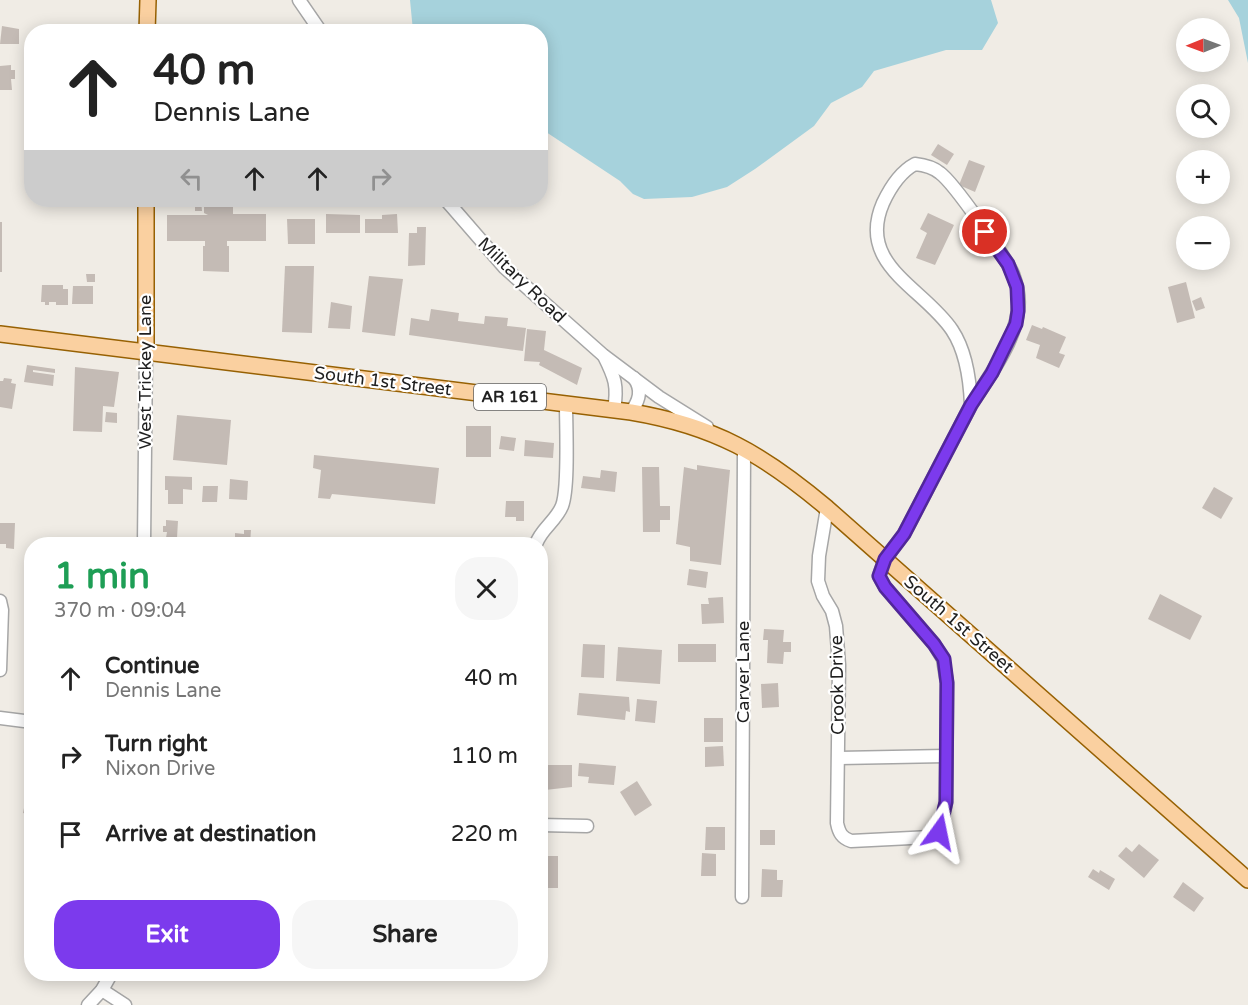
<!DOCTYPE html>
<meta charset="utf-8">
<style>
:root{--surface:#fff;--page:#f6f6f6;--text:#222;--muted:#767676;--accent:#7c3aed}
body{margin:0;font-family:"Varela Round",sans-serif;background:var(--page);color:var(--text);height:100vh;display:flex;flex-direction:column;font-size:22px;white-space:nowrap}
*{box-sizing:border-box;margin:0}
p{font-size:20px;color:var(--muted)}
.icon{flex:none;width:33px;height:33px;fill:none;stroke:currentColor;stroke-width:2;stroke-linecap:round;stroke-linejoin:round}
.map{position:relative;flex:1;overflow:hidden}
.panel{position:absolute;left:24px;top:537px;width:524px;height:444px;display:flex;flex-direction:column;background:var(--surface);border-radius:24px;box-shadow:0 3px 15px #0003}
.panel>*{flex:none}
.guide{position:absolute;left:24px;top:24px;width:524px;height:183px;border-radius:24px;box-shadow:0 3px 15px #0003;background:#fff;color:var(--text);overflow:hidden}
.needle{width:39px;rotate:269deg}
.tools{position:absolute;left:1176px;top:18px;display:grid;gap:12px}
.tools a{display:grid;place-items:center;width:54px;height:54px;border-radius:50%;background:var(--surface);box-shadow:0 3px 15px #0003;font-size:30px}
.pin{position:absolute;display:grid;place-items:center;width:51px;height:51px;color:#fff;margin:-26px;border:3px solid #fff;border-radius:50%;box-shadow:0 2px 6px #0007}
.me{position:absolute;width:66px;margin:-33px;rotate:12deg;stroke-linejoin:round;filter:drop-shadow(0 0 4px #0008)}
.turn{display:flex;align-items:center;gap:21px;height:126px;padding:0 30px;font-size:27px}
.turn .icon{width:78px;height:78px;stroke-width:2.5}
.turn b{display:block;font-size:42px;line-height:51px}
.lanes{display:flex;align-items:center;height:57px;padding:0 30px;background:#0003;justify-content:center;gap:30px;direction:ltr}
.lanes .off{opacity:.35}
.round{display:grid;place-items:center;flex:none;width:63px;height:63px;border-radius:24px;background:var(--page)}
.summary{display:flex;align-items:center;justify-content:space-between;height:102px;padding:0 30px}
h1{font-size:36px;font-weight:700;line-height:45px;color:#1e9e55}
.button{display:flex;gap:12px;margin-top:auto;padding:12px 30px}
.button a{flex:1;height:69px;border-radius:24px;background:var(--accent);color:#fff;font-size:24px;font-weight:700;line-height:69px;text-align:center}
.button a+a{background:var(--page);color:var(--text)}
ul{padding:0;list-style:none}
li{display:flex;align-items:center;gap:18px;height:78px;padding:0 30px}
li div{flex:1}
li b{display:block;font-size:22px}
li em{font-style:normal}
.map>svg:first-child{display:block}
.water{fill:#a6d2dc}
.building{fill:#c4bbb5}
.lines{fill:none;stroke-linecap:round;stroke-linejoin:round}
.minor-casing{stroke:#a6a6a6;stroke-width:15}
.major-casing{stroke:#976103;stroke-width:18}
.minor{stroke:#fff;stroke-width:12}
.major{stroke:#fad0a0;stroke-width:15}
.route-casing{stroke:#51269a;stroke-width:15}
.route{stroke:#7c3aed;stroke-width:10}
.labels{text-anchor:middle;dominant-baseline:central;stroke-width:4.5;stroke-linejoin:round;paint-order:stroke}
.shield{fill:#fff;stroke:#626262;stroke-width:1.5}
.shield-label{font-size:16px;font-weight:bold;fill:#1f1f1f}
.street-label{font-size:18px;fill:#1f1f1f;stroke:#fff}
</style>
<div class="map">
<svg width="1248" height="1005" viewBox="0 0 1248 1005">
<rect width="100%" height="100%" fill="#f0ece5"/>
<!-- water -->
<g class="water">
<polygon points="410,0 991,0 998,23 982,50 946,50 874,71 862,87 831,103 814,126 755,169 727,187 692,197 644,199 633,194 620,181 540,128 540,32 413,31"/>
<polygon points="1228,0 1248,0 1248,63 1239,18"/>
</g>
<!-- building -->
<g class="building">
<polygon points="2,26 19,29 19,44 0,44"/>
<polygon points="11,65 11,70 15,70 15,79 11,79 12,90 0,90 0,66"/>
<polygon points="938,144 954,154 947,165 931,155"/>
<polygon points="969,160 985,166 975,192 959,185"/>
<polygon points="195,200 201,200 202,211 195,211"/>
<polygon points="204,200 233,200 233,214 266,214 266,241 227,241 227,246 229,246 229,272 203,271 203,246 205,246 205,241 167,241 167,215 208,215 204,213"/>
<polygon points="928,213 954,225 935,265 916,258 927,233 920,229"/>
<polygon points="326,214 360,215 360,233 326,233"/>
<polygon points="397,214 398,233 365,233 365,219 382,219 382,215"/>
<polygon points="287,219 315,219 315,244 288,244"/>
<rect x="0" y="222" width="2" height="50"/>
<polygon points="417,227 426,227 425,265 408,266 409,233 417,233"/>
<polygon points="285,266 314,266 312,333 282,332"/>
<polygon points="86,274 95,274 95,282 87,282"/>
<polygon points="369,276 403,279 395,336 362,332"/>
<polygon points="1186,282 1195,318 1177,323 1168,287"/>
<polygon points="42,285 63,285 63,289 68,289 68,305 56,305 56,302 49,302 49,305 45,305 45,302 41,302"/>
<polygon points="73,286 93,286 93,304 72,304"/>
<polygon points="1201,297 1205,308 1196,311 1192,301"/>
<polygon points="331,302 352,306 350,329 328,328"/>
<polygon points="431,309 459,313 458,321 484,324 485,316 508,318 507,326 526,328 523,351 409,335 411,318 429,321"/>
<polygon points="1032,325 1042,329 1043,327 1066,337 1059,353 1065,355 1059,368 1036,358 1040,345 1026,340"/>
<polygon points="527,329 546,331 544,350 582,368 577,385 539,365 540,362 524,361"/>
<polygon points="27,365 55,369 55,373 33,370 33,372 54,375 53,386 24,382"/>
<polygon points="75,367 119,372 114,407 103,406 102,432 73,431"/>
<polygon points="4,378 12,379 11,383 16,384 12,409 0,407 0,381 3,381"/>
<polygon points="106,412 117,413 117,423 105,422"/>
<polygon points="177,415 231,420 227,465 173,460"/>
<rect x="466" y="426" width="25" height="31"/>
<polygon points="501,436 516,438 514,451 499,449"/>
<polygon points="525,440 554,443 553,458 524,456"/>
<polygon points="314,455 439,468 435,504 332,494 330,499 318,498 321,470 313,468"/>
<polygon points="697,465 730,470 721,565 690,561 690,547 676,544 684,467 697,470"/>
<polygon points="642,467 659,467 660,506 670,506 670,520 660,520 660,532 643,532"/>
<polygon points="601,470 617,472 615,492 581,488 583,476 600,478"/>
<polygon points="165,476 192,477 192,490 183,489 183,504 168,504 168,490 165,490"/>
<polygon points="230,479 248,481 247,500 229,499"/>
<polygon points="203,486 218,486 217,502 202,502"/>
<polygon points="1214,487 1233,498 1221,519 1202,508"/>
<polygon points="506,501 524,501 524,521 516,521 516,517 505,517"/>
<polygon points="166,520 178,521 177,538 166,538 167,532 163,532 163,526 166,526"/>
<polygon points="0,523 15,523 14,549 6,548 6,544 0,544"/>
<polygon points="244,530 251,530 250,544 238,544 238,542 235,542 235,533 244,534"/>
<polygon points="689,569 708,572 706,588 687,585"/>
<polygon points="1160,594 1202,616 1190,640 1148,619"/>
<polygon points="723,597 724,623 702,624 701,604 709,604 708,598"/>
<polygon points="764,629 784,630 783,642 791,642 791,652 784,652 783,664 767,663 768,640 763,640"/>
<polygon points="583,644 605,645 604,678 581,677"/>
<rect x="678" y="644" width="38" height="18"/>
<polygon points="618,647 662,650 660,684 616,681"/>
<polygon points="778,683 779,707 762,708 761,684"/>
<polygon points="579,693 629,697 630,712 626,711 625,720 577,715"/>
<polygon points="637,699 657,701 655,723 635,721"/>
<rect x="704" y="718" width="19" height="24"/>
<polygon points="723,746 724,766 705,767 705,747"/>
<polygon points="28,751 32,751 32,787 24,785 24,779 26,779 25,763 27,763 26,752"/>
<polygon points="579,763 616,766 614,785 588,783 589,777 578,776"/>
<polygon points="545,765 572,765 572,787 545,790"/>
<polygon points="637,781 652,805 635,816 620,792"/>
<polygon points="27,793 32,793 32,819 25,818 26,814 23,813"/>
<polygon points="706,827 725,827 725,850 705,850"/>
<rect x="760" y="830" width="15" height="15"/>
<polygon points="1139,844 1159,860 1144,878 1118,856 1126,847 1132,852"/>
<polygon points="702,853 716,854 716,876 701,876"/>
<polygon points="545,856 558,856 558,888 540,888 540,867 545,867"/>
<polygon points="762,869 777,870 777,880 783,880 782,897 761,897"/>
<polygon points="1093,869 1099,873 1100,870 1115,879 1109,890 1088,877"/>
<polygon points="1183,882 1204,898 1194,912 1173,897"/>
<rect x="50" y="974" width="16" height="7"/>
</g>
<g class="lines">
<!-- minor casing -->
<g class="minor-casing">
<g id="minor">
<polyline points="299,0 321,32"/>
<polyline points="446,200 505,268 603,355 659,397 707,427"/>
<path d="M604,356C615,378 618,386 614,410"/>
<path d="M631,412C639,401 643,390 634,378"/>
<path d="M827,508L819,556L818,581L823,596L832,611L836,626L839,665L837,823C839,833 842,838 851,841L931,837L940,832L946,802L947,683L943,659L934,644L885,587L879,576L885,559L904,534L971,405C970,379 966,351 952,330C924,288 856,265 883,203C890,188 900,172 915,164C924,165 933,167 940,173C954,183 1006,258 1013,274C1017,285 1020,298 1018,310C1015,342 988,378 971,405"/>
<polyline points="144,544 146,352"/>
<path d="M536,544C541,529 556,521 562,506C569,488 566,427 566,404"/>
<polyline points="0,601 2,610 0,670"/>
<polyline points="0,718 32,722"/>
<polyline points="839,758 946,756"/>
<polyline points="540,825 587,826"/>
<polyline points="742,897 744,448"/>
<polyline points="102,990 125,1005"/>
<polyline points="88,1005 102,990 111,974"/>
</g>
</g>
<!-- major casing -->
<g class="major-casing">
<g id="major">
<polyline points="147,32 148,0"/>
<path d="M0,334L631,412C715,426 763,454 827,508L1248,880"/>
<polyline points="146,352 146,200"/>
</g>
</g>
<!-- minor -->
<use href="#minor" class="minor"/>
<!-- major -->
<use href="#major" class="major"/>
</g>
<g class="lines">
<!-- route casing -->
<g class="route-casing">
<polyline id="route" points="939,832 946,802 947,683 944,659 934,644 885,587 879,576 885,559 904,534 971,405 992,373 1016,324 1018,311 1017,287 1008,264 985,232"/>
</g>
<!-- route -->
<use href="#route" class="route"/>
</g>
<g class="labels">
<!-- shield labels -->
<rect class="shield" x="474" y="384" width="72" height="26" rx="4.5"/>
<g class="shield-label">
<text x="510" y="397">AR 161</text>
</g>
<!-- street labels -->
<g class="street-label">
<text transform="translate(522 280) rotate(44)">Military Road</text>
<text transform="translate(145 372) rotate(-90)">West Trickey Lane</text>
<text transform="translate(383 381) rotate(7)">South 1st Street</text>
<text transform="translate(959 624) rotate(41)">South 1st Street</text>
<text transform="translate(743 672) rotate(-90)">Carver Lane</text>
<text transform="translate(837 685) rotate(-91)">Crook Drive</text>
</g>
</g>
</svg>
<div class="tools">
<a><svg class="needle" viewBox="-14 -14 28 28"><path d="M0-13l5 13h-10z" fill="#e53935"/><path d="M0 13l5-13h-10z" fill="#767676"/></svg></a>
<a><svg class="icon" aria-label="search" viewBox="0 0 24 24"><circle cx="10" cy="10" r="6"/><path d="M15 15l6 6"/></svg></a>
<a>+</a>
<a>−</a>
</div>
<div class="pin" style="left:985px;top:232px;background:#d93025"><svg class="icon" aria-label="arrive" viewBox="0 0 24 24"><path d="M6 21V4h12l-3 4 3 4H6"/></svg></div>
<svg class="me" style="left:939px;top:832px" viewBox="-20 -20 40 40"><path d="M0-17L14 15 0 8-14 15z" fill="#7c3aed" stroke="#fff" stroke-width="4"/></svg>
<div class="guide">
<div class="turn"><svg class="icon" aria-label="ahead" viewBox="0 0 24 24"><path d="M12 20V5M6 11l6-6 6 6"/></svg><div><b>40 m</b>Dennis Lane</div></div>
<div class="lanes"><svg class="icon off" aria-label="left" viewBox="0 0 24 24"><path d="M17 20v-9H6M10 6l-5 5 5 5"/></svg><svg class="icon" aria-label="ahead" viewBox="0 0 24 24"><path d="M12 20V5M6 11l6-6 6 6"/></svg><svg class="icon" aria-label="ahead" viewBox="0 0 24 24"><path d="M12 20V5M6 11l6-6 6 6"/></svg><svg class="icon off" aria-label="right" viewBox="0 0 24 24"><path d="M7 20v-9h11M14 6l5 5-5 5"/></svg></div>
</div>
<section class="panel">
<div class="summary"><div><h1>1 min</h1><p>370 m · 09:04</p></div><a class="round"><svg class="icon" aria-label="close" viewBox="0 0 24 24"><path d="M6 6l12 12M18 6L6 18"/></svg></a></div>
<ul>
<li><svg class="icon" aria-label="ahead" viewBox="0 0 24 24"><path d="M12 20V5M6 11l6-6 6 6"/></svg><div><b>Continue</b><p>Dennis Lane</p></div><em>40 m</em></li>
<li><svg class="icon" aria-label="right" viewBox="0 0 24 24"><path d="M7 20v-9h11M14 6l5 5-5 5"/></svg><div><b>Turn right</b><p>Nixon Drive</p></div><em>110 m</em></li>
<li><svg class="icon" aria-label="arrive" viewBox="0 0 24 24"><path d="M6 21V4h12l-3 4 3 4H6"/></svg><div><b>Arrive at destination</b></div><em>220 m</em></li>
</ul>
<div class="button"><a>Exit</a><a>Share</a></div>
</section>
</div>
